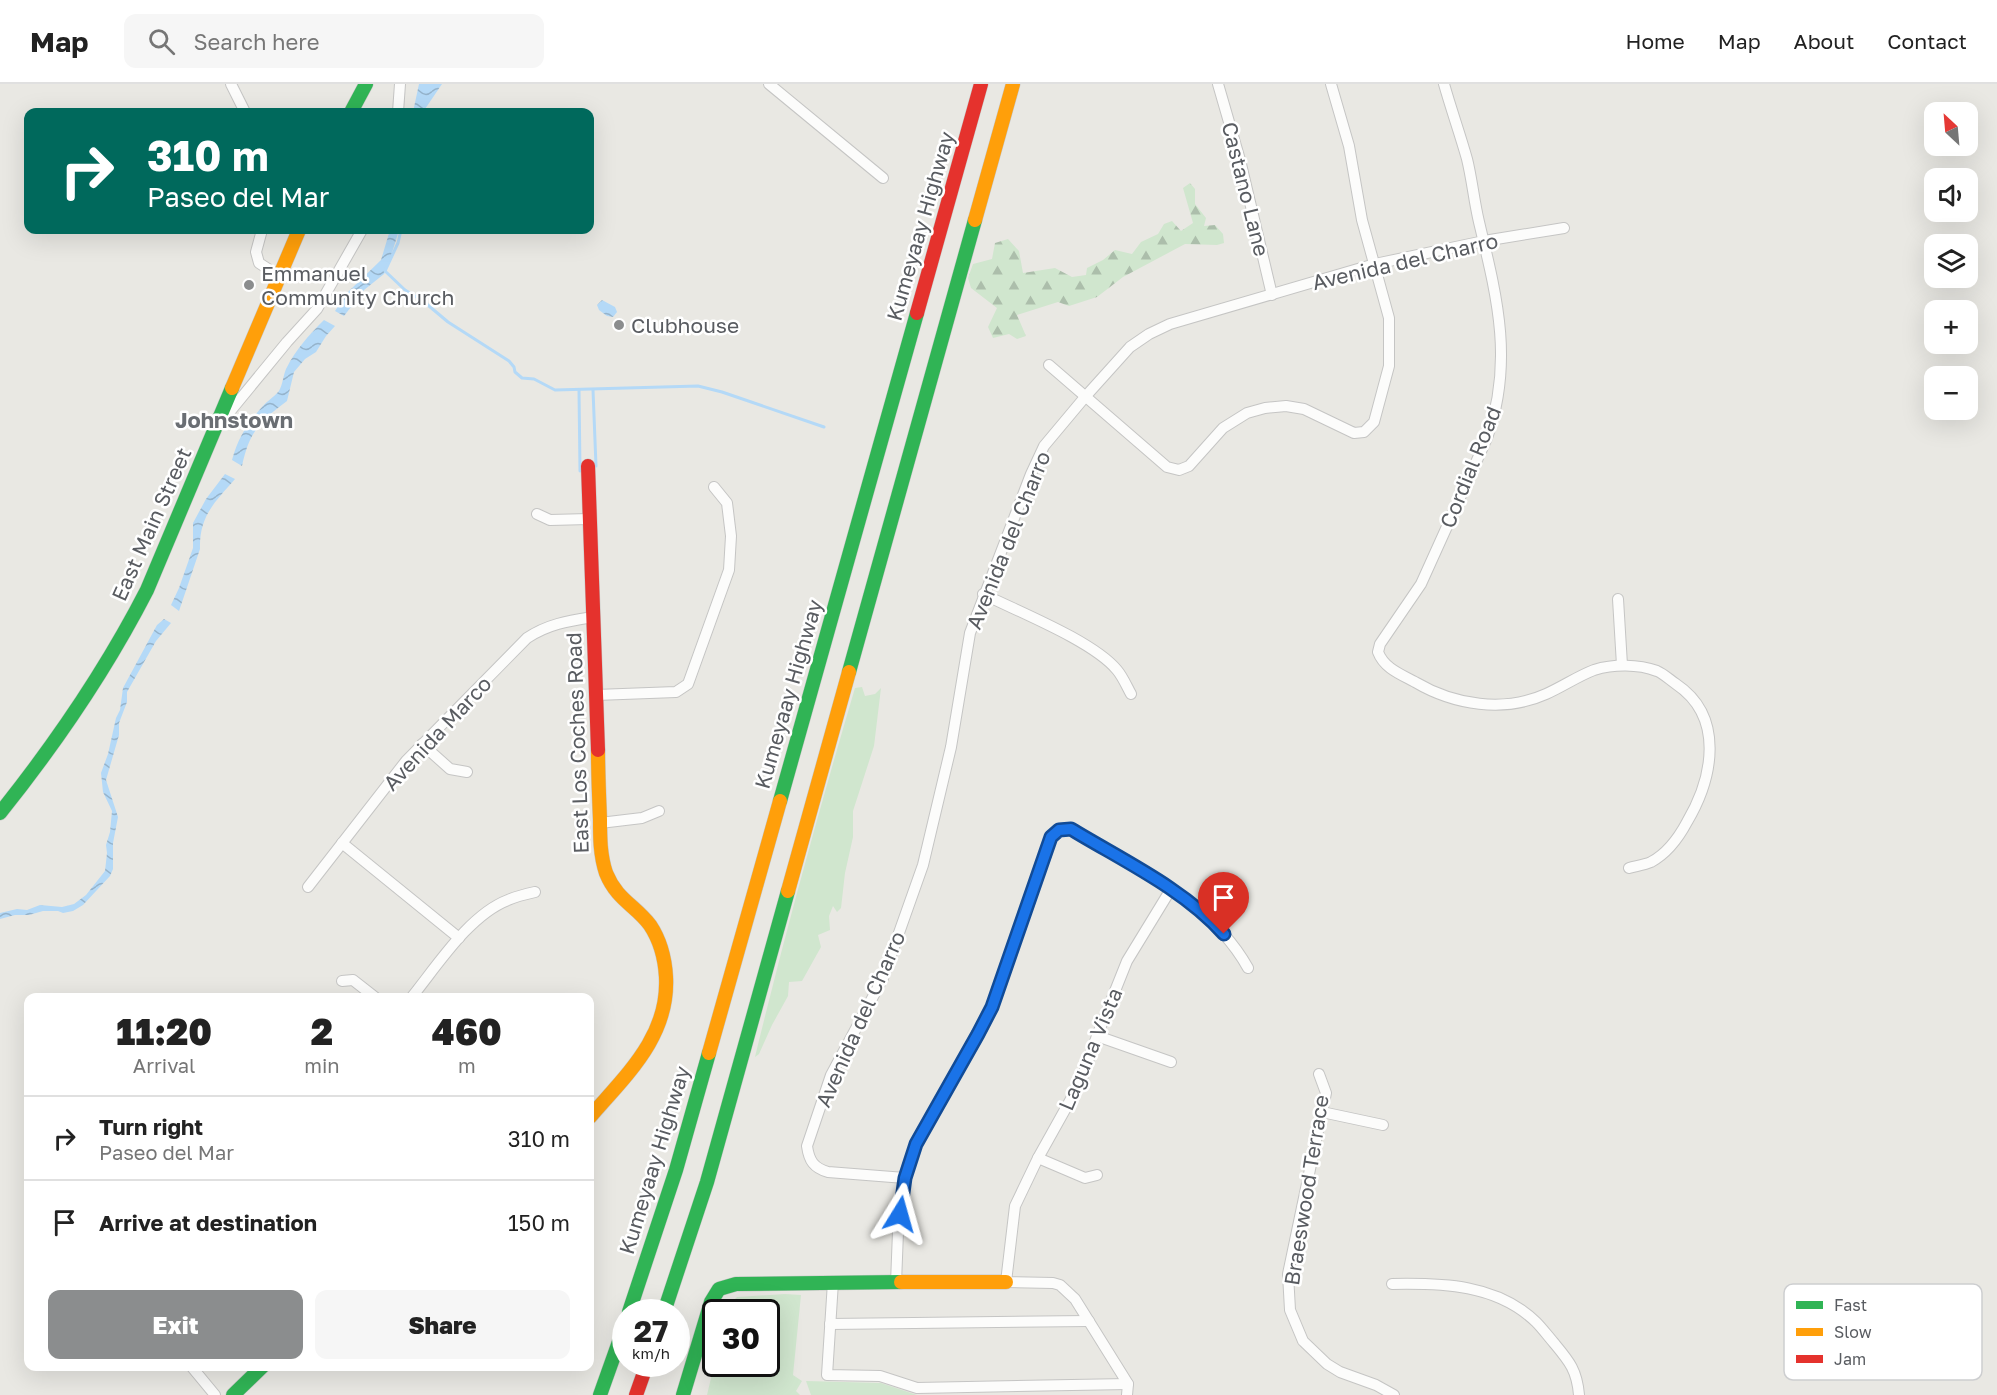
<!DOCTYPE html>
<meta charset="utf-8">
<style>
:root{--surface:#fff;--page:#f6f6f6;--text:#222;--muted:#767676;--line:#e0e0e0;--accent:#8b8d8e}
body{margin:0;font-family:"Golos Text",sans-serif;background:var(--page);color:var(--text);height:100vh;display:flex;flex-direction:column;font-size:22px;white-space:nowrap}
*{box-sizing:border-box;margin:0}
p{font-size:20px;color:var(--muted)}
.icon{flex:none;width:33px;height:33px;fill:none;stroke:currentColor;stroke-width:2;stroke-linecap:round;stroke-linejoin:round}
.map{position:relative;flex:1;overflow:hidden}
.panel{position:absolute;left:24px;top:909px;width:570px;height:378px;display:flex;flex-direction:column;background:var(--surface);border-radius:12px;box-shadow:0 6px 24px #0002}
.panel>*{flex:none}
.banner{position:absolute;left:24px;top:24px;width:570px;height:126px;border-radius:12px;box-shadow:0 6px 24px #0002;background:#00695c;color:#fff;overflow:hidden}
.needle{width:39px;rotate:334deg}
.tools{position:absolute;left:1924px;top:18px;display:grid;gap:12px}
.tools a{display:grid;place-items:center;width:54px;height:54px;border-radius:12px;background:var(--surface);box-shadow:0 6px 24px #0002;font-size:30px}
.speed{position:absolute;left:612px;top:1215px;display:flex;gap:12px;font-size:30px;font-weight:700;text-align:center}
.speed>*{display:grid;place-content:center;width:78px;height:78px;border-radius:50%;background:var(--surface);box-shadow:0 6px 24px #0002;line-height:1}
.speed small{font-size:15px;font-weight:400}
.speed .limit{border:3px solid #111;border-radius:9px;background:#fff;color:#111}
.pin{position:absolute;display:grid;place-items:center;width:51px;height:51px;color:#fff;margin:-62px -26px;border-radius:50% 50% 50% 0;rotate:-45deg;box-shadow:0 0 6px #0007}
.pin .icon{rotate:45deg}
.me{position:absolute;width:66px;margin:-33px;rotate:8deg;stroke-linejoin:round;filter:drop-shadow(0 0 4px #0008)}
.turn{display:flex;align-items:center;gap:21px;height:126px;padding:0 24px;font-size:27px}
.turn .icon{width:78px;height:78px;stroke-width:2.5}
.turn b{display:block;font-size:42px;line-height:51px}
.eta{display:flex;justify-content:space-evenly;align-items:center;height:102px;text-align:center}
.eta b{font-size:36px;font-weight:800;line-height:42px}
.primary-button{display:flex;gap:12px;margin-top:auto;padding:12px 24px}
.primary-button a{flex:1;height:69px;border-radius:12px;background:var(--accent);color:#fff;font-size:24px;font-weight:800;line-height:69px;text-align:center}
.primary-button a+a{background:var(--page);color:var(--text)}
ul{padding:0;list-style:none}
li{display:flex;align-items:center;gap:18px;height:84px;padding:0 24px;border-top:2px solid var(--line)}
li div{flex:1}
li b{display:block;font-size:22px}
li em{font-style:normal}
header{display:flex;align-items:center;gap:36px;box-sizing:border-box;height:84px;padding:0 30px;background:var(--surface);border-bottom:2px solid var(--line)}
header strong{font-size:28px}
nav{display:flex;gap:33px;margin-inline-start:auto;font-size:21px}
.search{width:420px;height:54px;background:var(--page);display:flex;align-items:center;gap:15px;box-sizing:border-box;padding:0 21px;border-radius:12px;color:var(--muted);font-size:22px}
.map>svg:first-child{display:block}
.grass{fill:#d0e6ce}
.forest{fill:url(#forest-firs)}
.water{fill:url(#water-waves)}
.lines{fill:none;stroke-linecap:round;stroke-linejoin:round}
.stream{stroke:#b4d9f7;stroke-width:3}
.street-casing{stroke:#c5c5c4;stroke-width:12}
.fast-casing{stroke:#c6c6c5;stroke-width:15}
.slow-casing{stroke:#c6c6c5;stroke-width:15}
.jam-casing{stroke:#c6c6c5;stroke-width:15}
.street{stroke:#fcfcfb;stroke-width:10}
.fast{stroke:#30b455;stroke-width:14}
.slow{stroke:#ff9f0a;stroke-width:14}
.jam{stroke:#e5322d;stroke-width:14}
.route-casing{stroke:#114b97;stroke-width:15}
.route{stroke:#1a73e8;stroke-width:10}
.poi-dot{fill:#8b8d8e;stroke:#fff;stroke-width:2}
.labels{text-anchor:middle;dominant-baseline:central;stroke-width:5;stroke-linejoin:round;paint-order:stroke}
.street-label{font-size:21px;fill:#595c61;stroke:#fff}
.poi-label{font-size:21px;fill:#595c61;stroke:#fff;text-anchor:start}
.neighbourhood-label{font-size:22px;font-weight:bold;fill:#6a6e73;stroke:#fff}
.key{fill:#fff;stroke:#cdced0;stroke-width:1.5}
.key-label{font-size:16px;fill:#595c61}
</style>
<header>
<strong>Map</strong>
<div class="search"><svg class="icon" aria-label="search" viewBox="0 0 24 24"><circle cx="10" cy="10" r="6"/><path d="M15 15l6 6"/></svg>Search here</div>
<nav><a>Home</a><a>Map</a><a>About</a><a>Contact</a></nav>
</header>
<div class="map">
<svg width="1997" height="1311" viewBox="0 0 1997 1311">
<defs>
<pattern id="forest-firs" width="22" height="20" patternUnits="userSpaceOnUse" patternTransform="scale(1.5)"><rect width="22" height="20" fill="#d0e6ce"/><path d="M5 1l3.5 6h-7zM16 11l3.5 6h-7z" fill="#acbeab"/></pattern>
<pattern id="water-waves" width="16" height="10" patternUnits="userSpaceOnUse" patternTransform="scale(1.5)"><rect width="16" height="10" fill="#b4d9f7"/><path d="M0 5q4-4 8 0t8 0" fill="none" stroke="#95b3cb"/></pattern>
</defs>
<rect width="100%" height="100%" fill="#e9e8e3"/>
<!-- grass -->
<g class="grass">
<path d="M862,603L865,612L875,610L881,604L874,662L853,727V753L845,789L841,824L837,828L833,822L829,832L830,846L818,851L821,863L802,897L789,898L788,912L772,941L759,970L755,973C785,849 819,726 855,604Z"/>
<polygon points="785,1210 801,1211 793,1291 802,1297 796,1307 800,1311 707,1311 715,1277 716,1280 766,1280 766,1228 728,1228 729,1221 737,1213"/>
<polygon points="806,1297 881,1299 917,1311 811,1311"/>
</g>
<!-- forest -->
<polygon class="forest" points="1190,99 1195,105 1195,120 1206,134 1204,142 1215,141 1223,150 1224,159 1217,161 1185,160 1123,193 1097,213 1069,222 1058,218 1017,231 1026,252 1017,255 1009,250 993,254 988,243 997,224 971,204 968,194 973,180 992,175 995,159 1008,155 1019,167 1023,189 1055,184 1072,193 1086,191 1087,184 1103,176 1115,166 1132,170 1141,158 1158,150 1164,140 1172,137 1181,147 1193,139 1183,104"/>
<!-- water -->
<g class="water">
<polygon points="419,0 442,0 423,28 413,28"/>
<polygon points="390,146 399,146 388,182 384,190 364,206 344,232 335,227 348,208 381,176"/>
<polygon points="602,216 615,223 617,228 613,233 607,232 599,226 597,221"/>
<path d="M324,236L335,242L326,252L316,268L305,275L294,288L287,317C260,337 249,348 242,382L232,376C238,354 247,340 262,323C267,317 274,313 279,307C283,300 283,292 286,285C296,265 309,251 324,236Z"/>
<path d="M225,390L235,395C215,418 199,432 200,465L179,527L171,521L179,504L193,464V439L206,415Z"/>
<polygon points="164,535 171,539 156,557 127,608 127,618 119,639 119,651 106,696 118,733 113,759 113,785 110,792 83,821 73,827 63,829 58,827 43,827 29,831 15,831 0,835 0,829 17,825 27,826 40,821 62,823 74,820 86,811 105,787 107,769 106,761 110,748 112,727 103,708 101,689 108,670 116,634 120,626 123,604 157,541"/>
</g>
<g class="lines">
<!-- stream -->
<g class="stream">
<polyline points="401,146 398,159 385,187 405,206 423,217 448,238 509,277 514,283 515,288 522,294 534,295 555,306 698,302 722,308 824,343"/>
<polyline points="579,306 580,387"/>
<polyline points="593,306 596,382"/>
</g>
<!-- street casing -->
<g class="street-casing">
<g id="street">
<polyline points="231,0 245,28"/>
<polyline points="769,0 883,94"/>
<polyline points="1218,0 1240,76 1272,211"/>
<path d="M1444,0C1451,25 1460,50 1467,75C1472,95 1474,117 1479,138C1497,213 1514,278 1487,354L1421,500L1380,560L1378,568C1384,584 1400,590 1415,598C1454,621 1504,629 1546,610C1562,603 1578,592 1594,586C1614,580 1638,580 1657,587C1664,590 1670,596 1676,600C1725,633 1713,694 1687,738C1679,753 1666,770 1651,778C1644,781 1636,782 1629,784"/>
<polyline points="398,28 400,0"/>
<polyline points="262,146 256,168 259,179 279,192"/>
<polyline points="1049,281 1167,383 1179,386 1189,382 1223,344 1247,329 1265,324 1286,322 1304,325 1354,349 1364,348 1374,338 1389,282 1389,234 1362,136 1349,62 1331,0"/>
<polyline points="223,336 287,258 317,225 362,146"/>
<polyline points="537,430 550,436 589,435"/>
<path d="M983,510C1019,528 1093,557 1117,586C1123,593 1127,603 1131,610"/>
<polyline points="1618,515 1622,581"/>
<polyline points="596,611 676,608 688,600 729,486 731,452 727,419 714,403"/>
<polyline points="422,660 450,685 467,688"/>
<polyline points="600,739 642,734 659,727"/>
<polyline points="342,759 459,854"/>
<path d="M308,803L406,677L527,554C548,540 568,537 593,533"/>
<polyline points="342,897 353,896 376,914"/>
<path d="M411,914C437,882 469,831 508,816C517,812 526,810 535,808"/>
<polyline points="1097,952 1171,978"/>
<polyline points="1319,990 1326,1009 1288,1190 1290,1226 1303,1257 1327,1280 1340,1288 1376,1301 1394,1311"/>
<polyline points="1322,1028 1383,1041"/>
<polyline points="1038,1074 1085,1094 1097,1091"/>
<path d="M905,1094L828,1088C814,1084 809,1077 807,1062L831,991L883,894L923,781L951,663L970,549L1031,390L1044,362L1085,313L1130,263L1149,250L1170,240L1375,180L1484,157L1564,144"/>
<polyline points="833,1198 827,1291 880,1292 917,1304 1128,1300"/>
<path d="M896,1199L898,1148L905,1094L916,1060L978,950L992,923L1051,753L1059,746L1071,745C1134,783 1211,817 1248,884"/>
<path d="M1392,1200C1442,1199 1497,1200 1536,1238C1542,1244 1548,1252 1554,1259C1569,1277 1577,1286 1579,1311"/>
<polyline points="830,1240 1089,1237"/>
<polyline points="191,1282 215,1311"/>
<polyline points="1127,1311 1128,1300 1075,1215 1060,1201 1053,1199 1006,1198 1015,1122 1038,1074 1081,997 1097,952 1127,877 1171,805"/>
</g>
</g>
<!-- fast casing -->
<g class="fast-casing">
<g id="fast">
<polyline points="351,28 366,0"/>
<polyline points="849,588 975,136"/>
<polyline points="780,717 917,229"/>
<path d="M0,729C56,659 106,586 147,506L232,304"/>
<polyline points="629,1228 676,1086 709,969"/>
<polyline points="664,1228 707,1098 788,807"/>
<polyline points="233,1311 263,1282"/>
<polyline points="600,1311 626,1238"/>
<polyline points="683,1311 711,1218 719,1205 736,1200 901,1198"/>
</g>
</g>
<!-- slow casing -->
<g class="slow-casing">
<g id="slow">
<polyline points="975,136 1013,0"/>
<polyline points="232,304 299,146"/>
<polyline points="788,807 849,588"/>
<polyline points="709,969 780,717"/>
<path d="M590,1033C626,991 669,953 666,893C665,875 660,856 650,841C635,821 617,816 606,789C600,771 600,753 600,735C599,712 598,689 598,666"/>
<polyline points="901,1198 1006,1198"/>
</g>
</g>
<!-- jam casing -->
<g class="jam-casing">
<g id="jam">
<polyline points="917,229 981,0"/>
<polyline points="588,382 598,666"/>
<polyline points="636,1311 647,1280"/>
</g>
</g>
<!-- street -->
<use href="#street" class="street"/>
<!-- fast -->
<use href="#fast" class="fast"/>
<!-- slow -->
<use href="#slow" class="slow"/>
<!-- jam -->
<use href="#jam" class="jam"/>
</g>
<g class="lines">
<!-- route casing -->
<g class="route-casing">
<path id="route" d="M900,1130L905,1094L916,1060L978,950L992,923L1051,753L1059,746L1071,745C1122,776 1184,805 1224,850"/>
</g>
<!-- route -->
<use href="#route" class="route"/>
</g>
<!-- markers -->
<g class="poi-dot">
<circle cx="249" cy="201" r="6"/>
<circle cx="619" cy="241" r="6"/>
</g>
<g class="labels">
<!-- street labels -->
<g class="street-label">
<text transform="translate(1246 105) rotate(76)">Castano Lane</text>
<text transform="translate(920 142) rotate(-74)">Kumeyaay Highway</text>
<text transform="translate(1405 177) rotate(-13)">Avenida del Charro</text>
<text transform="translate(1470 383) rotate(-68)">Cordial Road</text>
<text transform="translate(151 440) rotate(-66)">East Main Street</text>
<text transform="translate(1008 456) rotate(-68)">Avenida del Charro</text>
<text transform="translate(788 610) rotate(-74)">Kumeyaay Highway</text>
<text transform="translate(437 649) rotate(-47)">Avenida Marco</text>
<text transform="translate(577 659) rotate(-92)">East Los Coches Road</text>
<text transform="translate(860 935) rotate(-66)">Avenida del Charro</text>
<text transform="translate(1090 965) rotate(-67)">Laguna Vista</text>
<text transform="translate(654 1076) rotate(-73)">Kumeyaay Highway</text>
<text transform="translate(1306 1106) rotate(-81)">Braeswood Terrace</text>
</g>
<!-- poi labels -->
<g class="poi-label">
<text x="261" y="189">Emmanuel<tspan x="261" dy="24">Community Church</tspan></text>
<text x="631" y="241">Clubhouse</text>
</g>
<!-- neighbourhood labels -->
<g class="neighbourhood-label">
<text x="234" y="335">Johnstown</text>
</g>
</g>
<!-- legend -->
<rect x="1784" y="1200" width="198" height="96" rx="9" class="key"/>
<rect x="1796" y="1217" width="27" height="8" fill="#30b455"/>
<rect x="1796" y="1244" width="27" height="8" fill="#ff9f0a"/>
<rect x="1796" y="1271" width="27" height="8" fill="#e5322d"/>
<g class="key-label">
<text x="1834" y="1227">Fast</text>
<text x="1834" y="1254">Slow</text>
<text x="1834" y="1281">Jam</text>
</g>
</svg>
<div class="tools">
<a><svg class="needle" viewBox="-14 -14 28 28"><path d="M0-13l5 13h-10z" fill="#e53935"/><path d="M0 13l5-13h-10z" fill="#767676"/></svg></a>
<a><svg class="icon" aria-label="sound" viewBox="0 0 24 24"><path d="M4 9h4l5-4v14l-5-4H4zM17 9q2 3 0 6"/></svg></a>
<a><svg class="icon" aria-label="layers" viewBox="0 0 24 24"><path d="M12 4l9 5-9 5-9-5zM3 14l9 5 9-5"/></svg></a>
<a>+</a>
<a>−</a>
</div>
<div class="speed"><div>27<small>km/h</small></div><div class="limit">30</div></div>
<div class="pin" style="left:1224px;top:850px;background:#d93025"><svg class="icon" aria-label="arrive" viewBox="0 0 24 24"><path d="M6 21V4h12l-3 4 3 4H6"/></svg></div>
<svg class="me" style="left:900px;top:1130px" viewBox="-20 -20 40 40"><path d="M0-17L14 15 0 8-14 15z" fill="#1a73e8" stroke="#fff" stroke-width="4"/></svg>
<div class="banner">
<div class="turn"><svg class="icon" aria-label="right" viewBox="0 0 24 24"><path d="M7 20v-9h11M14 6l5 5-5 5"/></svg><div><b>310 m</b>Paseo del Mar</div></div>
</div>
<section class="panel">
<div class="eta">
<div><b>11:20</b><p>Arrival</p></div>
<div><b>2</b><p>min</p></div>
<div><b>460</b><p>m</p></div>
</div>
<ul>
<li><svg class="icon" aria-label="right" viewBox="0 0 24 24"><path d="M7 20v-9h11M14 6l5 5-5 5"/></svg><div><b>Turn right</b><p>Paseo del Mar</p></div><em>310 m</em></li>
<li><svg class="icon" aria-label="arrive" viewBox="0 0 24 24"><path d="M6 21V4h12l-3 4 3 4H6"/></svg><div><b>Arrive at destination</b></div><em>150 m</em></li>
</ul>
<div class="primary-button"><a>Exit</a><a>Share</a></div>
</section>
</div>
